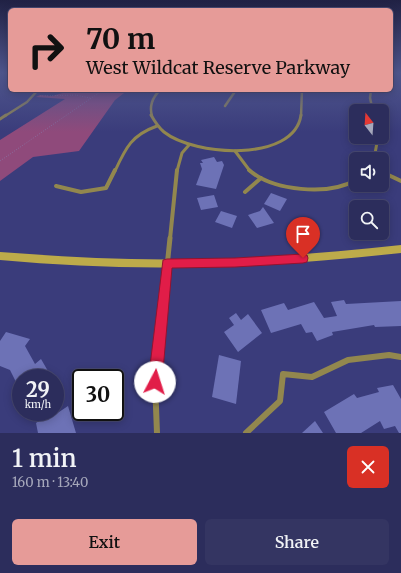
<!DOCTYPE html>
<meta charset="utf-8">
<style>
:root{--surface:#2c2d5c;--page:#343562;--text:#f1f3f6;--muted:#a6a8bb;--line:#484972;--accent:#e69b98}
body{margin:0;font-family:Merriweather,serif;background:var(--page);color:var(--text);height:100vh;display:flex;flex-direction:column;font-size:15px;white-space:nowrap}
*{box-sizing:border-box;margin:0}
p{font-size:13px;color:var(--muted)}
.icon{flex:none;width:22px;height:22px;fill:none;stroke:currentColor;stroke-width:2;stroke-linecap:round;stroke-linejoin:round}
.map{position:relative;height:433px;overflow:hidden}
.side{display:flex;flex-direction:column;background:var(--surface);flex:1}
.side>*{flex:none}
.guide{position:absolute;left:8px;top:8px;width:385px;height:84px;border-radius:6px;box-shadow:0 2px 10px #0003,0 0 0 1px var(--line);background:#e69b98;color:#111;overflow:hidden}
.needle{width:26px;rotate:343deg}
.controls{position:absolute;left:349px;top:104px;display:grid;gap:8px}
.controls a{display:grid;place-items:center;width:40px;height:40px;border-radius:6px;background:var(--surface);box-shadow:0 2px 10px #0003,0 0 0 1px var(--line);font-size:20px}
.speed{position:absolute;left:12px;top:369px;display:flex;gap:8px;font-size:20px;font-weight:700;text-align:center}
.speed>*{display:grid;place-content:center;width:52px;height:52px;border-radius:50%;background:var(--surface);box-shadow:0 2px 10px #0003,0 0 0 1px var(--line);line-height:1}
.speed small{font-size:10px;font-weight:400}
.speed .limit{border:2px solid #111;border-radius:6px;background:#fff;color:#111}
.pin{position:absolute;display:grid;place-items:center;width:34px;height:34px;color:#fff;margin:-41px -17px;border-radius:50% 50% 50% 0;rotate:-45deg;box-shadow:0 0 4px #0007}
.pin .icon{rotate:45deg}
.me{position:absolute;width:44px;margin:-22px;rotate:5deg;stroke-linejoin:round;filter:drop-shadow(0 0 3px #0008)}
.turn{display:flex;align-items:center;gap:14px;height:84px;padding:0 12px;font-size:18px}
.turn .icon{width:52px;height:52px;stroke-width:2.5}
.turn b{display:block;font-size:28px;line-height:34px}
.round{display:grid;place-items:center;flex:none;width:42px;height:42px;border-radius:6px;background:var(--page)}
.head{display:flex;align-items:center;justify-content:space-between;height:68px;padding:0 12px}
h1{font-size:24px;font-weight:600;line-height:30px}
.action{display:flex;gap:8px;margin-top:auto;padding:8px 12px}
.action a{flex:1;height:46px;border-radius:6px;background:var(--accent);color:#111;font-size:16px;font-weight:600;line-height:46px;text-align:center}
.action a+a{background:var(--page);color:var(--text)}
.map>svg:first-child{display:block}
.green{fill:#8f4a7b}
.building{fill:#6d72b6}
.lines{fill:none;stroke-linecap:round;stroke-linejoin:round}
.path{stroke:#888bbd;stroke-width:1;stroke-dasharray:0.5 2;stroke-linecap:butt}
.street-far4{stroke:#92874e;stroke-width:2.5}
.street-far3{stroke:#92874e;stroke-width:3}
.street-far2{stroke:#92874e;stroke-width:4}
.street-far1{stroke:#92874e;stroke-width:5}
.street{stroke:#92874e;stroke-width:6}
.secondary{fill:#bdab4a;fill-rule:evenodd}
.route{fill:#e11d48;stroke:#92132f}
</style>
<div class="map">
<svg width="401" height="433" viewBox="0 0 401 433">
<rect width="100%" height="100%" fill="#3a3c7b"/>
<!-- green -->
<polygon class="green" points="73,90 128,90 115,100 79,151 33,157 0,181 0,140 65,99 36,97 40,95 52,96"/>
<!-- building -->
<g class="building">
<polygon points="214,157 217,162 222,161 224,165 216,189 196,185 202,169 200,163 203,163 201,160"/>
<polygon points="271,193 287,199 280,211 264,204"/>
<polygon points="214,195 218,207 201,210 197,198"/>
<polygon points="263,207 274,223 257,228 248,215 260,211"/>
<polygon points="221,211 237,216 232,228 215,222"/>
<polygon points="344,300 346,304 401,301 401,326 375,327 374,325 332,332 333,335 317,341 312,332 306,333 301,324 271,333 261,310 284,303 288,310 314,302 324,318 337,316 331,302"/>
<polygon points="236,313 241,320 248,314 262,333 238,352 224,332 234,325 229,318"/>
<polygon points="6,332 30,339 25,346 35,364 41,359 52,378 21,378 21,392 10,370 0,366 0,341"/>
<polygon points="219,355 241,361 236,404 212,397"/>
<polygon points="393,385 401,399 401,433 399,433 395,426 384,429 380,421 361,433 336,433 324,412 354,394 357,398 379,392 377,388"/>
<polygon points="68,406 76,433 38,433 36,423 52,412 53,416"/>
<polygon points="315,421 323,433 302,433"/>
</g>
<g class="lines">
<!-- path -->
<g class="path">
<polyline points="40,96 76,95 90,98"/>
<polyline points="0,161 103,90"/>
</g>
<!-- street-far4 -->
<g class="street-far4">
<polyline points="391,73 393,72"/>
<polyline points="371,90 370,98 373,111"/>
<polyline points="225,106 236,90"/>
<polyline points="5,116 27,102 38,90"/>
<path d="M152,116C149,106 153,97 160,90"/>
<polyline points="301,116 302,90"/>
</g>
<!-- street-far3 -->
<g class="street-far3">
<path d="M151,115C155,122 158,127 164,132C194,156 294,163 301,115"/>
<polyline points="0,119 6,115"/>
<polyline points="235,151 250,171"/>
<polyline points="374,159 378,137"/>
<path d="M115,171C126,147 132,135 157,126"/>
<polyline points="177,171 182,153 189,145"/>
</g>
<!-- street-far2 -->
<g class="street-far2">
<path d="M249,170C273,191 328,196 356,180"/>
<polyline points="382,172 401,181"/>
<polyline points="56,186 81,192 106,188 115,170"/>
<polyline points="245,192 261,178"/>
<polyline points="170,239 177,170"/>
</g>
<!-- street-far1 -->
<polyline class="street-far1" points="161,325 170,238"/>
<!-- street -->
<g class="street">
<polyline points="157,433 155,381 161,324"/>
<polyline points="246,433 280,401 283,374 312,377 348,360 389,355 401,357"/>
</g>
<!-- secondary -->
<path class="secondary" d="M401,245V253C334,260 268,266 201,267C134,269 67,266 0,260V252C67,257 134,261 201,259C268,258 334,252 401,245Z"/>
</g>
<!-- sky -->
<linearGradient id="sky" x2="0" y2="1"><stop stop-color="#202144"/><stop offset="0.55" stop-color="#4f568d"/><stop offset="1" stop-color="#4f568d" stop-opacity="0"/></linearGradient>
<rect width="401" height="132" fill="url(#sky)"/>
<!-- route -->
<polygon class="route" points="303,254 307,255 308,258 307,262 303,263 235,267 172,268 162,382 160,386 155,388 150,386 148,382 163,260 167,259 235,258"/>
</svg>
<div class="controls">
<a><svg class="needle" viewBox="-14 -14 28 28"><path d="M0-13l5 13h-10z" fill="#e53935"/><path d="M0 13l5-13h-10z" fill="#a6a8bb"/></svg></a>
<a><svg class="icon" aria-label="sound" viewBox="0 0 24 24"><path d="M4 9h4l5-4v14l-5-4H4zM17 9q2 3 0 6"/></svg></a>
<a><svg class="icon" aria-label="search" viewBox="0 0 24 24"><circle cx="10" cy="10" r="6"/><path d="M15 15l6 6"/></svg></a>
</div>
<div class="speed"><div>29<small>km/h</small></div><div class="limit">30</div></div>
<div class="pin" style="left:303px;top:258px;background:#d93025"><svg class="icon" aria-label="arrive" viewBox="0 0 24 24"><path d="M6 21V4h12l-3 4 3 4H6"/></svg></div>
<svg class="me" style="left:155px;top:382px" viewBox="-20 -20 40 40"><circle r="19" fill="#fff"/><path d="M0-13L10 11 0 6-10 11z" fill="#e11d48"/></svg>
<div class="guide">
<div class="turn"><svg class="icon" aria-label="right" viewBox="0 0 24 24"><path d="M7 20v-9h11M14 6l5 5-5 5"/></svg><div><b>70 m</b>West Wildcat Reserve Parkway</div></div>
</div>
</div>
<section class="side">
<div class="head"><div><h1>1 min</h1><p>160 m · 13:40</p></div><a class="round" style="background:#d93025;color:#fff"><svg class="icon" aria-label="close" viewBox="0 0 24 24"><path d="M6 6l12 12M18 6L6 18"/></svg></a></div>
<div class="action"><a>Exit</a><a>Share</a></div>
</section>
